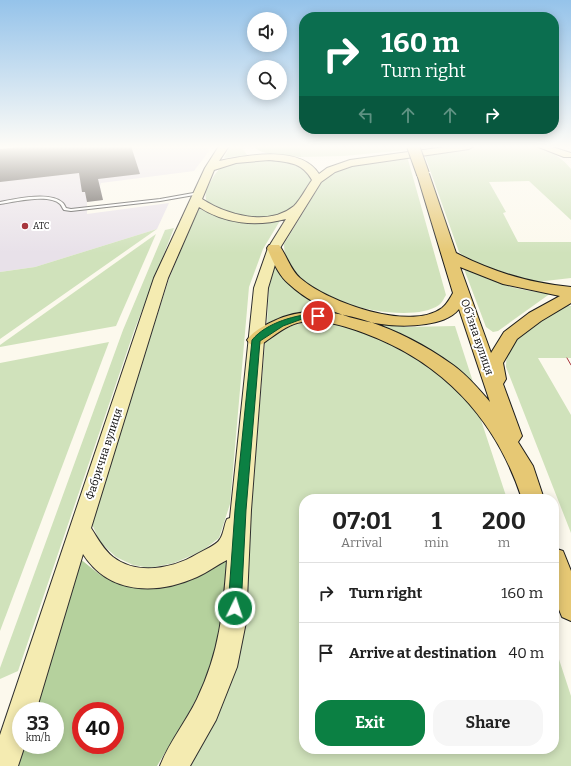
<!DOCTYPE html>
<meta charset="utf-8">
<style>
:root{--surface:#fff;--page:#f6f6f6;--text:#222;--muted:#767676;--line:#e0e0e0;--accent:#0b8043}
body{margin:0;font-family:Bitter,serif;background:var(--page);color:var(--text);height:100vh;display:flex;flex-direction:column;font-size:15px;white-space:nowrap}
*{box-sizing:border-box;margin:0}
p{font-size:13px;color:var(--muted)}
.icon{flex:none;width:22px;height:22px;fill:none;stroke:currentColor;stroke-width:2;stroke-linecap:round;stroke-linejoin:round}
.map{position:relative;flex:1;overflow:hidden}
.sheet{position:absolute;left:299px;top:494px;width:260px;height:260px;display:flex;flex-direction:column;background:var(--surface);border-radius:16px;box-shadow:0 2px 10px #0003}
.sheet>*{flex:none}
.guide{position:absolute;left:299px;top:12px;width:260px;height:122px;border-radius:16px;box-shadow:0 2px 10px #0003;background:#0b6e4f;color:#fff;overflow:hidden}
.buttons{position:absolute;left:247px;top:12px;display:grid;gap:8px}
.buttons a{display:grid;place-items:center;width:40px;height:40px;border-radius:50%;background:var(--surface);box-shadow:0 2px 10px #0003;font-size:20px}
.speed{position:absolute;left:12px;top:702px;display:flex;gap:8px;font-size:20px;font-weight:700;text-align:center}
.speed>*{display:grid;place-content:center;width:52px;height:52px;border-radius:50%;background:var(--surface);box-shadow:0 2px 10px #0003;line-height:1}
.speed small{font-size:10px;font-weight:400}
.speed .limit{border:6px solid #d22;background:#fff;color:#111}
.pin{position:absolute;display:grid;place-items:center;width:34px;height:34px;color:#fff;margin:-17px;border:2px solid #fff;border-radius:50%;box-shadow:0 1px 4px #0007}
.me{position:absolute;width:44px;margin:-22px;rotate:4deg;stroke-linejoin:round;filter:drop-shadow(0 0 3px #0008)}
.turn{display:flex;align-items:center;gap:14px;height:84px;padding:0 16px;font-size:18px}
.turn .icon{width:52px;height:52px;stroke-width:2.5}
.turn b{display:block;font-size:28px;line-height:34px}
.lanes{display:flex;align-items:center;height:38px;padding:0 16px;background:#0003;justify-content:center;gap:20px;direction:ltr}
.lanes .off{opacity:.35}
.eta{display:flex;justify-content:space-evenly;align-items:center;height:68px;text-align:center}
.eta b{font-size:24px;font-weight:700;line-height:28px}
.primary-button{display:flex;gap:8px;margin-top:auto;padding:8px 16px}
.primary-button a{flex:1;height:46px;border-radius:16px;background:var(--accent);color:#fff;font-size:16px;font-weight:700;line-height:46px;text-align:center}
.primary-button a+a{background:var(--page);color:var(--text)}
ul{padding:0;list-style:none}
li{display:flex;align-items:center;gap:12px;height:60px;padding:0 16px;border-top:1px solid var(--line)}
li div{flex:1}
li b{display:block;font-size:15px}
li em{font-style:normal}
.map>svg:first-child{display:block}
.industrial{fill:#e8e1e9}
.green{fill:#d0e2bb}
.forest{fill:#b5d19d;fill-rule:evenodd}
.building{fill:#534d4a}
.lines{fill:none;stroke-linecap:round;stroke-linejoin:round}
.lane-casing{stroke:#3f3f3f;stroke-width:2}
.secondary-casing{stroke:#2e2e2e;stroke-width:2}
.primary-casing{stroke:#1d1d1d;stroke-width:2}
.lane{fill:#fff;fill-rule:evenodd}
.secondary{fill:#f4ebb1;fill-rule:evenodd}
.primary{fill:#e6c874;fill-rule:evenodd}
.tram{stroke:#a8373e;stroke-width:1}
.primary-bridge-casing{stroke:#1d1d1d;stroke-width:14;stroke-linecap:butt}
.primary-bridge{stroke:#e6c874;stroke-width:12}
.route{fill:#0b8043;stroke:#07532c}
.poi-dot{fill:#a8373e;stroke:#fff;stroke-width:1.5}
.labels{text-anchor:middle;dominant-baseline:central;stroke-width:4;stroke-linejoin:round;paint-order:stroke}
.far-poi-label{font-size:9px;fill:#0c0c0c;stroke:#fff;text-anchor:start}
.street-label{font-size:11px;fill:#0c0c0c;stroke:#fff}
</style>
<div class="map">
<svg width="571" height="766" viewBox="0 0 571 766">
<rect width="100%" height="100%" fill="#fcf9ed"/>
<!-- industrial -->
<polygon class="industrial" points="0,146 206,146 209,151 194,171 101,183 100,186 103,200 87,202 87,214 169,203 157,229 35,267 0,272"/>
<!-- green -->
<g class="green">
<polygon points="230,146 241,146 247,155 224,158"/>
<polygon points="300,146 449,146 344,156 301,157"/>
<path d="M480,146C515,146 547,139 571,169V220L529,181L489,182L506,212L503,213L518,242H571V278L528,283L467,260L459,252L424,153Z"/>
<path d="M407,156L446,295C444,298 442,303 439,305C411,325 321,304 299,280C290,270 284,257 284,244L322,182L336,172L358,164Z"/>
<path d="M252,159C272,161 296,159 311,175V180C305,188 299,202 291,208C266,226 234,214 209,205C204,198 205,193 209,185C221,161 227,163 252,159Z"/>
<path d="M198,208C231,224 246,223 281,219L263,249L249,287L230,504L219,538L202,551L174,563L150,568L133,565L116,557L100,542L91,522L169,279Z"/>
<polygon points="174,228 134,331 18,671 0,679 0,668 123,330 165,230"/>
<polygon points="157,229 0,339 0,272 35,267"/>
<polygon points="156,234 116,326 0,347 0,345"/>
<path d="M274,262L337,310L340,314C314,311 292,312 267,324L269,286Z"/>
<path d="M466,268C492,283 521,292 551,293L498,331L493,332L486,327L464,269Z"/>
<path d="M566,305L571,306V358H538L571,415V533L506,367C505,335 542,320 566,305Z"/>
<path d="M320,321L351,328L401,348L441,373L479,414L507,499H304V749H554V644L571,696V766H189L247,561L265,343C281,327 298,322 320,321Z"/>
<polygon points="363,322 407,327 455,326 473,382 468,382"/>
<polygon points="109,342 0,631 0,363"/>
</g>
<!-- forest -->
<g class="forest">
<path d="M253,146H300L301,157C287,155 264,157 253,146Z"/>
<path d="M79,558L99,574L121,583L227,558C226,579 227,602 223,623C214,676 185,720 157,766H18L24,745H55V711H34ZM81,711H115V745H81Z"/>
</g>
<!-- building -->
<polygon class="building" points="31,146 131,146 140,174 98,179 103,200 87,202 85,192 82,192 79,173 0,182 0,149"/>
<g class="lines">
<!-- lane casing -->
<g class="lane-casing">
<path id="lane" d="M199,192H200V194L160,201L71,211L64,210C62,208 62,206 60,204C49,193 14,202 0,204V202C15,199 51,191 63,203C64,204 65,206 66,208L71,209L160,199Z"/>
</g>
<!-- secondary casing -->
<g class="secondary-casing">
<g id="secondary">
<path d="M219,146H229L219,161C247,155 301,145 319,174L327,168L350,160L452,146H474L469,149L352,166L335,172L321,182L280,248L268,288L251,510L246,622L237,667L216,720L190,766H160C169,742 186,722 197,699C220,651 223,612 227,560C217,565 208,572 197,577C157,595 109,595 83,554L36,711H21V745H25L18,766H0V735L154,278L205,168ZM269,160C288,162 302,162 312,180C306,188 301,199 294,206C268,227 227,215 202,199L214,170L236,163ZM199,207C225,224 256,227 286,219L268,248L254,288L230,518L227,519C224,525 224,533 220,539C217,545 204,550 197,554C174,568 137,576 113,557C104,550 98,539 91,528L168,278Z"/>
<polygon points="536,146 549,146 571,153 571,157 564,157"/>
</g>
</g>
<!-- primary casing -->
<g class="primary-casing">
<g id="primary">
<path d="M423,170L429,174L456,253C493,272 529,283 571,287V303L541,321L517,339L503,363L506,379L503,384L522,436L518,442L533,466L544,499H522C496,419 443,362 364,333C345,326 323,319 302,322C287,324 274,336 262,344L256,346L250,344L247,340C253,331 265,325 274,321C327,294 409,333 453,365C467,375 479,389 490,402L459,309C451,319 438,322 426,324C382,331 322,315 289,284C278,275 273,261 267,248L269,245H279C287,256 290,269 300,278C327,302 410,332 442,308C447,304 450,298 453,293L417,174ZM460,267L503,284L560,296L529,313L504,332L491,353Z"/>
<polygon points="554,548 563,551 571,571 571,621 562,617 554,597"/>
</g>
</g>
<!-- lane -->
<use href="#lane" class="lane"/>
<!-- secondary -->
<use href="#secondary" class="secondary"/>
<!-- primary -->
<use href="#primary" class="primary"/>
<!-- tram -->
<polyline class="tram" points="567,358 571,365"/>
<!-- primary-bridge casing -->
<g class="primary-bridge-casing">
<polyline id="primary-bridge" points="413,146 423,174"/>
</g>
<!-- primary-bridge -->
<use href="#primary-bridge" class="primary-bridge"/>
</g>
<!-- sky -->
<linearGradient id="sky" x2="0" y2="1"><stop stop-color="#95c3ea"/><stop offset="0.58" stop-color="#fefcf7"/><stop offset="1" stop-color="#fefcf7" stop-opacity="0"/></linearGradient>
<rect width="571" height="253" fill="url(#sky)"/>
<!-- route -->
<path class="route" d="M318,313L321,314V317L302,319L283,326L260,341L246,510L241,608L239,612L235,614L230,612L228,608L235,510L252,340C267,322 296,315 318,313Z"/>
<!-- markers -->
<circle class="poi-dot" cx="25" cy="226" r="4"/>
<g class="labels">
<!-- far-poi labels -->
<g class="far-poi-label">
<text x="33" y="226">АТС</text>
</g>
<!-- street labels -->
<g class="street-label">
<text transform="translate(477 337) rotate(71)">Обʼїзна вулиця</text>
<text transform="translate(104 454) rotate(-72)">Фабрична вулиця</text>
</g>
</g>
</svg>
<div class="buttons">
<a><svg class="icon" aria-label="sound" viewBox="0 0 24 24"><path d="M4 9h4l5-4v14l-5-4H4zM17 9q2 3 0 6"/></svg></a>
<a><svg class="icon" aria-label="search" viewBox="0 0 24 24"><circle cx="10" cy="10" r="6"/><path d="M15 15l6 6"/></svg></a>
</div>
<div class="speed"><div>33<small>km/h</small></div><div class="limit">40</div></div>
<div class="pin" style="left:318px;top:316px;background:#d93025"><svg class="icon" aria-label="arrive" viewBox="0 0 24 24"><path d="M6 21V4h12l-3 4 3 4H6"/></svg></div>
<svg class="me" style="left:235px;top:608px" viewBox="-20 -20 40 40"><circle r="17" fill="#0b8043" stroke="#fff" stroke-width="3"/><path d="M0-11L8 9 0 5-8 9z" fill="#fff"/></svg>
<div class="guide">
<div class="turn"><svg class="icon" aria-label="right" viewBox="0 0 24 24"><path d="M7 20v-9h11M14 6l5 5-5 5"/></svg><div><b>160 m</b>Turn right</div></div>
<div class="lanes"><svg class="icon off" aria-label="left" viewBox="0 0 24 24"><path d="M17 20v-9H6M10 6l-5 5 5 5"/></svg><svg class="icon off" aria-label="ahead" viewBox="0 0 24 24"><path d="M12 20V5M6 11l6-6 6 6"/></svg><svg class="icon off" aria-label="ahead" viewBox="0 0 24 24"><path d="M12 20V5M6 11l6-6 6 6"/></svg><svg class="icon" aria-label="right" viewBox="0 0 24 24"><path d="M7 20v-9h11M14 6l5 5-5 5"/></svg></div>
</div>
<section class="sheet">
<div class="eta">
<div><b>07:01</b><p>Arrival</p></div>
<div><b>1</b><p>min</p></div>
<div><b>200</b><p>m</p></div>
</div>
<ul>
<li><svg class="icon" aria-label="right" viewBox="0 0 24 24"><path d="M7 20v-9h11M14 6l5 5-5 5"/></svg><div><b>Turn right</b></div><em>160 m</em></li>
<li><svg class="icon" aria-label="arrive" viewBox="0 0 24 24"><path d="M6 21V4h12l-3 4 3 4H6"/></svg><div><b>Arrive at destination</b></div><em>40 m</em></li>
</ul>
<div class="primary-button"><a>Exit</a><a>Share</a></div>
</section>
</div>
